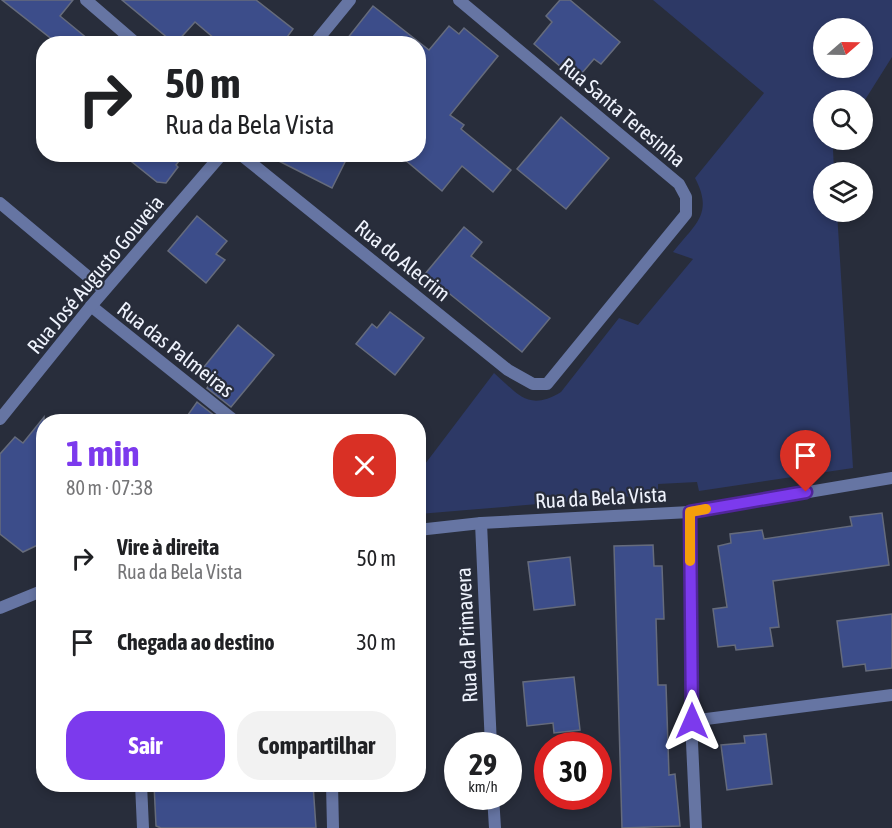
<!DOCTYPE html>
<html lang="pt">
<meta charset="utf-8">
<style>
:root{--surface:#fff;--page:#f2f2f2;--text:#202124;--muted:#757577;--accent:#7c3aed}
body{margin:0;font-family:"Asap Condensed",sans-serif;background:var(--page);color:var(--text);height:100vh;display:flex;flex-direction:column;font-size:22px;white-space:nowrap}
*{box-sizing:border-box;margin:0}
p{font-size:20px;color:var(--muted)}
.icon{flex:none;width:33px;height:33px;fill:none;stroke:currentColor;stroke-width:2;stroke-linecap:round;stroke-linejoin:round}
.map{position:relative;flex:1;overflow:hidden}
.side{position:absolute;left:36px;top:414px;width:390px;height:378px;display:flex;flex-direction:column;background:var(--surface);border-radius:24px;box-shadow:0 3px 9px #0003}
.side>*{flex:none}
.top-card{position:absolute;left:36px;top:36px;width:390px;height:126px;border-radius:24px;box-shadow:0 3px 9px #0003;background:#fff;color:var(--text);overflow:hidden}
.needle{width:39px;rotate:70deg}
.fabs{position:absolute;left:813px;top:18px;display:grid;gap:12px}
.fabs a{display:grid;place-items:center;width:60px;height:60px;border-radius:50%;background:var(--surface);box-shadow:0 3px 9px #0003;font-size:30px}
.speed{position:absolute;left:444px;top:732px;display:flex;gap:12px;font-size:30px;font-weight:700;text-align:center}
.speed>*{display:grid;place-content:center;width:78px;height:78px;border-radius:50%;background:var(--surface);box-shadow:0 3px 9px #0003;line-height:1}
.speed small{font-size:15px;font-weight:400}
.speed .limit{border:9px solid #d22;background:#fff;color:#111}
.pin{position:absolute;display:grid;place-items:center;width:51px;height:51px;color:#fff;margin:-62px -26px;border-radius:50% 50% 50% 0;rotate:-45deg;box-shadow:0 0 6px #0007}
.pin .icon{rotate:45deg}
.me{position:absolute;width:66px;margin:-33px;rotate:0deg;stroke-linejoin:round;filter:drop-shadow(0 0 4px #0008)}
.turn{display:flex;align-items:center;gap:21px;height:126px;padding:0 30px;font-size:27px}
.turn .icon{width:78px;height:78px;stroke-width:2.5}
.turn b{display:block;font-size:42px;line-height:51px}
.round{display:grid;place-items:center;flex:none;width:63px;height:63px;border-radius:24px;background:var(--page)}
.headline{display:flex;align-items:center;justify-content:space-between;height:102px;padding:0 30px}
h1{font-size:36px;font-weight:700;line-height:45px;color:var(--accent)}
.primary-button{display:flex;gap:12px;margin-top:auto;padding:12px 30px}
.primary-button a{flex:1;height:69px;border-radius:24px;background:var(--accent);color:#fff;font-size:24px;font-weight:700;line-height:69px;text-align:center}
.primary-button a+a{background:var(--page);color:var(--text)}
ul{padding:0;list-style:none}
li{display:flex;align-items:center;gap:18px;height:84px;padding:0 30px}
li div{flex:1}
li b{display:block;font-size:22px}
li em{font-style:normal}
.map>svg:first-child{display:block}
.green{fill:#2d3966;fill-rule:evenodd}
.building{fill:#3c4d8a;stroke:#656b7c;stroke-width:1.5}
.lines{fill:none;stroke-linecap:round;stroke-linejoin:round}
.minor{stroke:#6675a3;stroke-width:12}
.route-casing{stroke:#51269a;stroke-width:15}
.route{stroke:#7c3aed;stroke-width:10}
.slow{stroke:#f59e0b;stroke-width:10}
.labels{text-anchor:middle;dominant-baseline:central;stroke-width:4.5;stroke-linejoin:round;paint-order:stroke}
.street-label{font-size:21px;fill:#eff3fd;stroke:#282d3b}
</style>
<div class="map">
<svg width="892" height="828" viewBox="0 0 892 828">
<rect width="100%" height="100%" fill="#282d3b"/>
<!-- green -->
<path class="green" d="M653,0H892V57L863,103L862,100H824V140H839L833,149L834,172H824V212H837L853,468L699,491L697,482L658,484V494L419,514V472L494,373C518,394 528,412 561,392L619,318L638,325L693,259L673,252C695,224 714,214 695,178L764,93ZM824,28H862V68H824Z"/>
<!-- building -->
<g class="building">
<polygon points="2,0 73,0 60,16 94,44 58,44"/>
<polygon points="122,0 256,0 293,29 282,44 221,44 195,22 175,44"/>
<polygon points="560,0 570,0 620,42 601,64 594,59 576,80 534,44 552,22 546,16"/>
<polygon points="373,6 429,50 449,26 459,34 464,28 498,56 450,115 464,125 461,129 511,170 493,192 462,166 442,191 398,154 418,154 418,44 343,44"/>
<polygon points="561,117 609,158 566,209 517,169"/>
<polygon points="122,154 184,154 176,165 178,167 166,183 157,182"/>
<polygon points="265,154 349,154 332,188"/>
<polygon points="197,216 227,241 216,254 225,260 206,283 168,251"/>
<polygon points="464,227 482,242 471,256 550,318 522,352 425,274"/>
<polygon points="390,312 424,338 395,375 356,344 372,324 377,328"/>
<polygon points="238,325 274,355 231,407 207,388 215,377 204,367"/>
<polygon points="197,402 220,420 219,422 183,422"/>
<polygon points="44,417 44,542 23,552 0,534 0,454 15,437 23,443"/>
<polygon points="882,513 889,565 773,581 779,627 770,628 773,646 736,650 735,645 718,647 713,609 727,607 718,546 731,543 730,534 762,530 764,539 852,526 850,517"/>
<polygon points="653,545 654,566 662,566 664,619 656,619 658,685 666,685 669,775 675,774 680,826 622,828 614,546"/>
<polygon points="570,557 575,605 534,610 528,562"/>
<polygon points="892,614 892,668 866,671 865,664 843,667 837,621"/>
<polygon points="574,677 580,730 554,733 553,723 527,726 523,682"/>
<polygon points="766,734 772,784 727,790 721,745 745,743 744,736"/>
<polygon points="154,784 313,784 316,828 161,828 156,826"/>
</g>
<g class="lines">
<!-- minor -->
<g class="minor">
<polyline points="86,0 137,44"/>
<polyline points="314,44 350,0"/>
<polyline points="240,154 508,370 533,384 547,384 686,214 686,197 679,184 459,0"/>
<polyline points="0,203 104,290"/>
<polyline points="91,306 236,422"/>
<polyline points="0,419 91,306 222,154"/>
<polyline points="690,512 691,721 696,828"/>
<polyline points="481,523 491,746"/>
<polyline points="418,530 481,523 690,512 892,478"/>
<polyline points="0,608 44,590"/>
<polyline points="691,721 892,695"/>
<polyline points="141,784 143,828"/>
<polyline points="332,784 333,828"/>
<polyline points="493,796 495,828"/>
</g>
</g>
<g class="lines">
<!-- route casing -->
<g class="route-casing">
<polyline id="route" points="692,721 690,512 806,492"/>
</g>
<!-- route -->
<use href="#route" class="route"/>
<!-- slow -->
<polyline class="slow" points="690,561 690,512 706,509"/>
</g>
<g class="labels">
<!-- street labels -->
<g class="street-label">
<text transform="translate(623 112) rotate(40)">Rua Santa Teresinha</text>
<text transform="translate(403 260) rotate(39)">Rua do Alecrim</text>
<text transform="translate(95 274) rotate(-50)">Rua José Augusto Gouveia</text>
<text transform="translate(176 349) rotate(38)">Rua das Palmeiras</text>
<text transform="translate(601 497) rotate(-3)">Rua da Bela Vista</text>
<text transform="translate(466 635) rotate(-93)">Rua da Primavera</text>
</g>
</g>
</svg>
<div class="fabs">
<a><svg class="needle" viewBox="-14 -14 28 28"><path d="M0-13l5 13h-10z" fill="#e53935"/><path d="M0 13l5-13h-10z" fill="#757577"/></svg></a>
<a><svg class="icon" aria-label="search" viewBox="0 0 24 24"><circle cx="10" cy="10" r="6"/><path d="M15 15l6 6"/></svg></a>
<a><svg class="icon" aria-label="layers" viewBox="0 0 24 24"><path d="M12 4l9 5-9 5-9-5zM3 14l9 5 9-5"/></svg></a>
</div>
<div class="speed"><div>29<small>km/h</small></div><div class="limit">30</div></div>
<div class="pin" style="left:806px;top:492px;background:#d93025"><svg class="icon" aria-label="arrive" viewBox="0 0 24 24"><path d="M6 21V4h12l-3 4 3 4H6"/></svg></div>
<svg class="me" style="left:692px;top:721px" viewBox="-20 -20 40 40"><path d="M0-17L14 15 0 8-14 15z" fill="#7c3aed" stroke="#fff" stroke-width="4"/></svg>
<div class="top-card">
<div class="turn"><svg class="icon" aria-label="right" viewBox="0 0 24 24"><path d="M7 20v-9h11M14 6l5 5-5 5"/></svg><div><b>50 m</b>Rua da Bela Vista</div></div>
</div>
<section class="side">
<div class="headline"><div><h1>1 min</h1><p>80 m · 07:38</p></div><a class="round" style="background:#d93025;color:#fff"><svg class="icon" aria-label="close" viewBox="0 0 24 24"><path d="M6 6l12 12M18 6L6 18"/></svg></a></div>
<ul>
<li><svg class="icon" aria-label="right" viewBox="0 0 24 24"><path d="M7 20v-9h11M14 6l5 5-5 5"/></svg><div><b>Vire à direita</b><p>Rua da Bela Vista</p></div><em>50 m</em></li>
<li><svg class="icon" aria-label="arrive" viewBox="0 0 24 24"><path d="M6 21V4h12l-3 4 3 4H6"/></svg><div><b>Chegada ao destino</b></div><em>30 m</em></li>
</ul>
<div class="primary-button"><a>Sair</a><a>Compartilhar</a></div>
</section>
</div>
